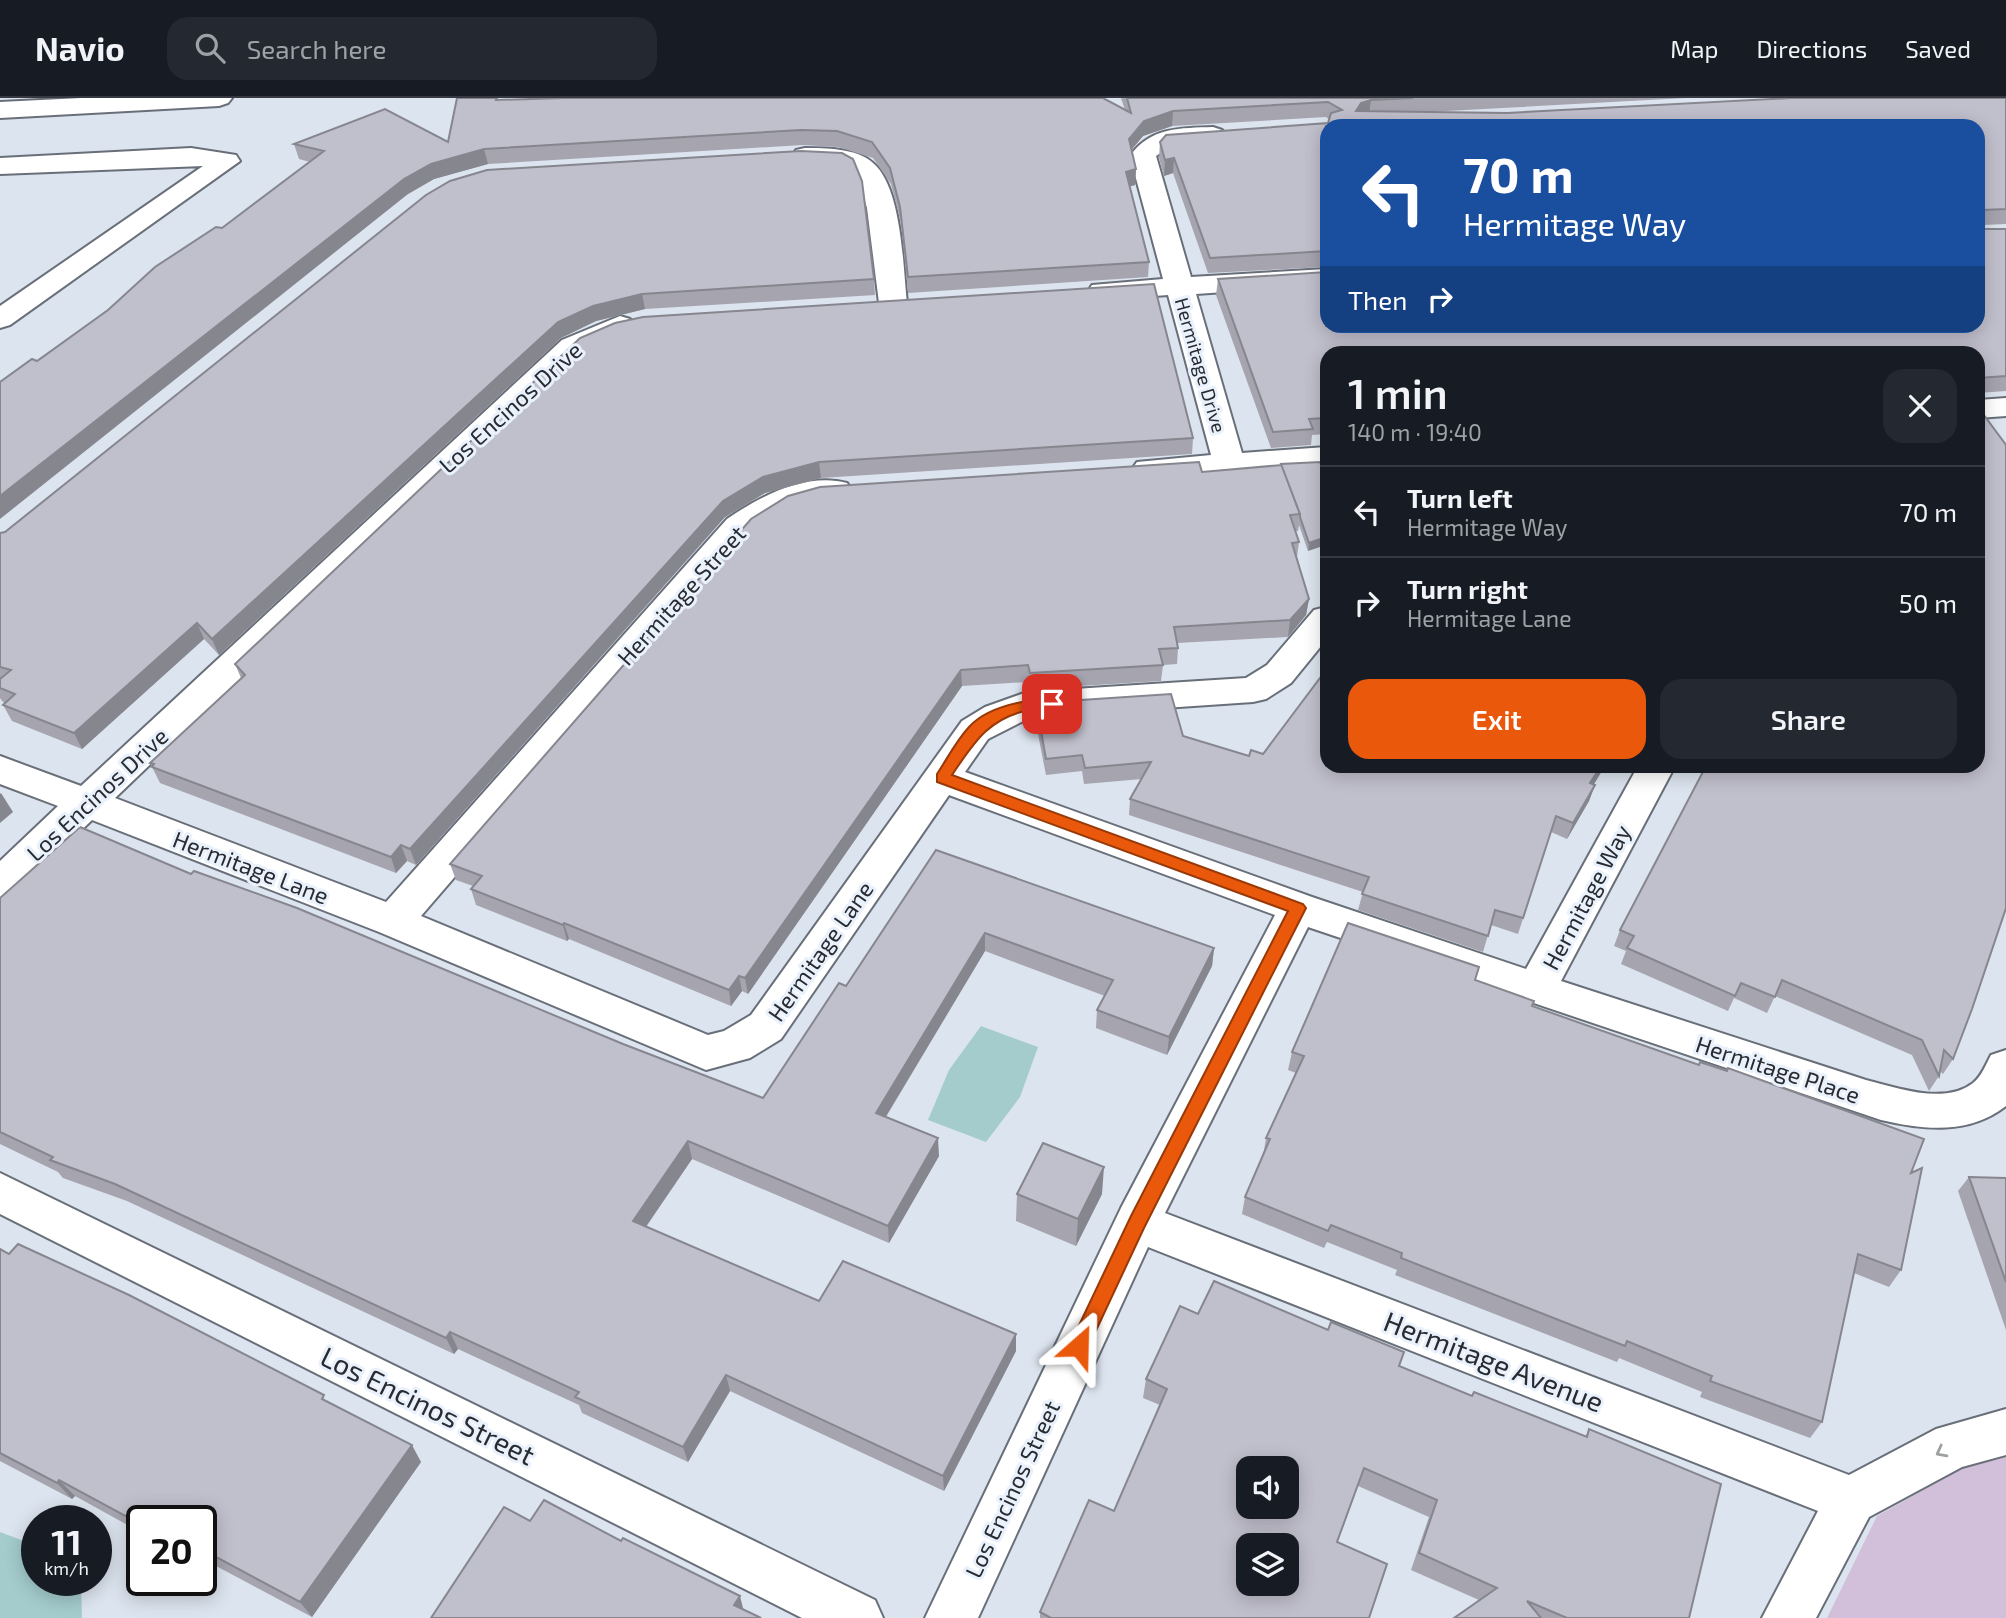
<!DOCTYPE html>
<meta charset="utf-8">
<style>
:root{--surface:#171b24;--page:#242831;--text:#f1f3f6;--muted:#9ea1a6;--line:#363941;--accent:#ea580c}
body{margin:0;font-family:"Exo 2",sans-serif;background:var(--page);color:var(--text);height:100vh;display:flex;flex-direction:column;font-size:26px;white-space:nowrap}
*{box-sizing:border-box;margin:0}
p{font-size:23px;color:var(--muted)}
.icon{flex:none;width:38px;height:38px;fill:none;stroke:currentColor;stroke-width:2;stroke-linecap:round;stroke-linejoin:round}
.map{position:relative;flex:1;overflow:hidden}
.sheet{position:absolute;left:1320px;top:248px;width:665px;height:427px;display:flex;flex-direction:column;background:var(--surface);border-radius:21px;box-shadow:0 4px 18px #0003}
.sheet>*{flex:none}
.top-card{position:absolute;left:1320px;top:21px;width:665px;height:214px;border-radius:21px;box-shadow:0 4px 18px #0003;background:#1a4fa0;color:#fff;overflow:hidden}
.buttons{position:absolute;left:1236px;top:1358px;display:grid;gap:14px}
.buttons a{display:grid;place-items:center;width:63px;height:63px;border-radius:14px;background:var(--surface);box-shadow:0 4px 18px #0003;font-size:35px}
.speed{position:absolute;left:21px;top:1407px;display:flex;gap:14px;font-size:35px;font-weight:700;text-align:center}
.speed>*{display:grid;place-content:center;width:91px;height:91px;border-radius:50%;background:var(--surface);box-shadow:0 4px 18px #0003;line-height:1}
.speed small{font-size:18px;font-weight:400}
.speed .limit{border:4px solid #111;border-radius:10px;background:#fff;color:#111}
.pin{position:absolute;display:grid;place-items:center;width:60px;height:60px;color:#fff;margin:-30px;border-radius:14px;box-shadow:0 4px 10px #0006}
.me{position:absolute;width:77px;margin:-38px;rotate:25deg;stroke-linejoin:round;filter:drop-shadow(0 0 5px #0008)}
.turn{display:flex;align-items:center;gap:24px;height:147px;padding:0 28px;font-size:32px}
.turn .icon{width:91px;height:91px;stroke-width:2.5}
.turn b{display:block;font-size:49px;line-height:60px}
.then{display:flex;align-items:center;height:66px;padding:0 28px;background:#0003;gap:14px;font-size:26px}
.round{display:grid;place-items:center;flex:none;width:74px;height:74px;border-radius:21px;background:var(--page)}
.summary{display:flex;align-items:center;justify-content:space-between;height:119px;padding:0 28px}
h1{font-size:42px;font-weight:600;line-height:52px}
.cta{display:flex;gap:14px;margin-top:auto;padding:14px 28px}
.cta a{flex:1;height:80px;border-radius:21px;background:var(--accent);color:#fff;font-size:28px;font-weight:600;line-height:80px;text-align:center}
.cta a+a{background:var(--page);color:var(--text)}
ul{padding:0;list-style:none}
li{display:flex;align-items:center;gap:21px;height:91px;padding:0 28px;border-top:2px solid var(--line)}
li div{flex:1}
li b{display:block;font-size:26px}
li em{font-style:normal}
header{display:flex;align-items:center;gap:42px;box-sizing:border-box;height:98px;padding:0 35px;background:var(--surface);border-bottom:2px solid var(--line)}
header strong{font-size:33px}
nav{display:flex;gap:38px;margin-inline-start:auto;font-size:24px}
.search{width:490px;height:63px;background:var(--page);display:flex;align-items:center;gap:18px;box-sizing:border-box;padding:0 24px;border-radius:21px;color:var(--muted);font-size:26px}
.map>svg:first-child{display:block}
.green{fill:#d2bfd9}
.water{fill:#a4cccd}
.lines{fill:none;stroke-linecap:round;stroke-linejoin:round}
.minor-casing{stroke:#696f79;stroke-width:4}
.minor{fill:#fff;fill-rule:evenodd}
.wall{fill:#a5a4af}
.shaded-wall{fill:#86868f}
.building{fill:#c0bfcc;stroke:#86868f;stroke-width:2;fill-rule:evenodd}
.oneway{stroke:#9ea0a1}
.route{fill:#ea580c;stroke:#983908;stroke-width:2}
.labels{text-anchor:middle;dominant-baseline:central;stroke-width:6;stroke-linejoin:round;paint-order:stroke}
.far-street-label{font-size:19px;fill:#282b2f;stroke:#e9f1fc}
.street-label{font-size:23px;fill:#282b2f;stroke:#e9f1fc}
.near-street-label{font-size:28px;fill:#282b2f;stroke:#e9f1fc}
</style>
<header>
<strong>Navio</strong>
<div class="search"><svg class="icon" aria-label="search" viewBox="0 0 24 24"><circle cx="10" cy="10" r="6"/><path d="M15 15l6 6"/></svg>Search here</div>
<nav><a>Map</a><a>Directions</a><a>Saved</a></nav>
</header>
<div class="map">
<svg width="2006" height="1520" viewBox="0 0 2006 1520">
<rect width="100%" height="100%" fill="#dce4ef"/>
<!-- green -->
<polygon class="green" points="2006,1357 2006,1520 1827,1520 1877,1418 1968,1367"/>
<!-- water -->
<g class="water">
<polygon points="981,928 1038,949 1020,999 986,1044 928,1022 949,972"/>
<polygon points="0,1434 37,1448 37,1482 81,1482 82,1520 0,1520"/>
</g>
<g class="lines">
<!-- minor casing -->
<g class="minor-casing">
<g id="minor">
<polygon points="81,0 232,0 228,5 219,8 0,20 0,4"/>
<path d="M1213,29L1222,32L1226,37L1222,42L1173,47L1156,58L1191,179L1326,171V187L1196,196L1242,355L1326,349V369L1148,381L1137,378L1132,371L1137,364L1211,357L1168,197L1102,202L1092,199L1088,193L1092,187L1163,181L1130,58C1150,29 1181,30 1213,29Z"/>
<polygon points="191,50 236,57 240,63 10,227 0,230 0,208 203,68 0,76 0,60"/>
<path d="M805,50C825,50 857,50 873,65C902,89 903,169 907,205L903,211L893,214L883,211L879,205L867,110L858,79L840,69L796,64L792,58L796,52Z"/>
<path d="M620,218L630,221L635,227L630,233L582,254L115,700L386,804L727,421C760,398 807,374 847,385L852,392L847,399L795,409L751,435L421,818L708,937L724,933L751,917L962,623L985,609L1027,594L1246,580L1267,567L1314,512L1326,509V542L1291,585L1266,601L1253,604L1031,619L988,641L965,674L1312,799L1526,871L1638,668H1675L1561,883L1866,982C1897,990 1945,1007 1973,985C1982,978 1986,966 1991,957L2006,952V1008C1969,1037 1924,1032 1881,1022L1308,829L1165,1115L1849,1377L1936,1331L2006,1311V1357L1962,1369L1869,1419L1816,1520H1762L1818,1413L1148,1149L978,1520H925L1121,1110L1275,817L949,697L781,941L750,960L706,972L379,834L92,722L14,797L0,801V763L58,708L0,686V658L81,688L562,242Z"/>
<polygon points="2006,300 2006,318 1978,320 1978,302"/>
<polygon points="0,1075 875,1502 883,1520 802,1520 0,1116"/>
</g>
</g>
<!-- minor -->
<use href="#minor" class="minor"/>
</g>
<!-- wall -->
<g class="wall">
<polygon points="1121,0 1685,0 1427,14 1507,15 2006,0 2006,126 1983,127 1983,131 2006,131 2006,293 1978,295 1978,256 1326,256 1326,336 1312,337 1311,347 1271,350 1216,197 1218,181 1978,228 1326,28 1326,169 1208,175 1173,75 1164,78 1159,60 1160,44 1328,25 1329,21 1326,19 1172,28 1143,38 1131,52 1136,71 1135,87 1130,88 1149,164 1148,179 908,195 901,125 891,86 873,60 838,49 802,47 488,66 434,81 408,96 37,263 222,130 310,64 299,61 294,46 448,44 498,2 1125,12"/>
<polygon points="426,97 874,181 875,197 645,211 596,223 561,240 219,557 204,541 82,651 12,623 3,607 5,605 2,603 0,600 0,435 5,434"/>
<polygon points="580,240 1193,340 1192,356 821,380 765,395 725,419 416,767 407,763 396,775 160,685 150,665 241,580 235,566"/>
<polygon points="1202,374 1326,382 1308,453 1299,427 1298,433 1295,433 1299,444 1297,459 1309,501 1306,517 1288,539 1177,545 1178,550 1177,566 1163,567 1161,583 1030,591 1028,584 962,588 748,896 742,893 731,908 569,841 567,843 476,807 471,791 473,788 456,782 450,766"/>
<polygon points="1036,605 1183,638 1249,658 1263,656 1595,687 1589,703 1567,741 1551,734 1518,836 1491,827 1483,854 1358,812 1363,794 1129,717 1130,701 1142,681 1084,686 1082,673 1046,677 1035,621"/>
<polygon points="1696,689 1953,961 1943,976 1940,973 1939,978 1929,993 1912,957 1775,898 1767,915 1734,900 1728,913 1621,866 1626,853 1614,848 1620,832"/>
<polygon points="936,752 1214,850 1212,868 1167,957 1096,930 1097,912 1105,898 985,853 886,1019 939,1058 889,1145 692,1061 646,1129 819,1203 1016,1253 944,1393 730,1293 688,1364 582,1315 579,1307 458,1251 454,1256 127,1103 63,1080 58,1074 0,1046 0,800 191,776 763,1000 846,888"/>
<polygon points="1475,882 1532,908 1699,967 1727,973 1728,970 1911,1075 1901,1172 1889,1189 1854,1175 1822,1324 1810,1340 1700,1299 1702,1294 1619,1260 1617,1264 1395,1177 1397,1172 1327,1144 1324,1150 1242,1116 1245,1099 1263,1058 1266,1040 1296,975 1288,972 1292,954"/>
<polygon points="1969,1079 2006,1080 2006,1232 1958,1093"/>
<polygon points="1017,1096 1102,1096 1076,1148 1016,1123"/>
<polygon points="0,1151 328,1304 421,1364 312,1519 201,1460 201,1423 142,1423 142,1435 75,1398 72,1401 0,1363"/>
<polygon points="1198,1216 1328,1232 1404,1254 1399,1268 1472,1298 1585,1339 1589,1331 1689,1520 1454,1520 1479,1502 1411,1472 1429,1419 1358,1388 1337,1444 1369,1520 1040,1520 1040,1514 1114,1413 1160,1307 1143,1300 1146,1281"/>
</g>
<!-- shaded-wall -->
<g class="shaded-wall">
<polygon points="1371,2 1369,17 1356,13 1361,5"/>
<polygon points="1173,13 1172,28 1143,38 1128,56 1129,41 1144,23"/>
<polygon points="484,51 488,66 434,81 408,96 0,421 0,398 404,81 431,66"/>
<polygon points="1174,60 1173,75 1164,78 1165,62"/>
<polygon points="1136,71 1135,87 1125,90 1126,74"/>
<polygon points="642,196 645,211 596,223 561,240 219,557 212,541 558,224 593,208"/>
<polygon points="819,364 821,380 765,395 725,419 416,767 410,751 723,403 763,379"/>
<polygon points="1326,439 1326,447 1308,453 1309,445"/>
<polygon points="1309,501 1306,517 1288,539 1290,522"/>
<polygon points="197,525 204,541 82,651 74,635"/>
<polygon points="961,572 962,588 748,896 745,880"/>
<polygon points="1601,668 1605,668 1585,701 1590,685"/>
<polygon points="1595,687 1589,703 1567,741 1573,725"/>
<polygon points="1,695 13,714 0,725 0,696"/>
<polygon points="401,747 407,763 396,775 391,759"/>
<polygon points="564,825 569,841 567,843 563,827"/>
<polygon points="985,835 985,853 877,1033 876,1015"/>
<polygon points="1214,850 1212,868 1167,957 1169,939"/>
<polygon points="739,878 742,893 731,908 729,892"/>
<polygon points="938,1040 939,1058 889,1145 888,1128"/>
<polygon points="688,1043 692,1061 638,1140 633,1123"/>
<polygon points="1104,1069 1102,1096 1076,1148 1078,1121"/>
<polygon points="450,1234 458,1251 454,1256 446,1240"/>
<polygon points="1016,1236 1016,1253 944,1393 943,1378"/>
<polygon points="726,1277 730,1293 688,1364 683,1349"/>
<polygon points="412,1347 421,1364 312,1519 300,1504"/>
<polygon points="59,1382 75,1398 72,1401 57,1385"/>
<polygon points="740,1498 744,1514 734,1507"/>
</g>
<!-- building -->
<g class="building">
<polygon points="457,0 497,0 496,2 564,0 1103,0 1131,15 1127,0 1413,0 1371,2 1361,5 1356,13 1507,15 1791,0 2006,0 2006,111 1983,112 1983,131 2006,131 2006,278 1978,280 1978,256 1326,256 1326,320 1309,321 1313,331 1273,334 1218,181 1326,174 1326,228 1978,228 1978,28 1326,28 1326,153 1210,160 1174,60 1165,62 1160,44 1166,37 1328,25 1331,15 1342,12 1328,4 1173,13 1144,23 1129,41 1136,71 1126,74 1149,164 908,179 900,109 890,70 872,44 837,33 801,32 484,51 431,66 404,81 0,398 0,284 32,261 37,263 108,212 155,169 216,129 222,130 324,53 294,46 385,11 448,44"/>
<polygon points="801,53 842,55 853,61 862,83 874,181 642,196 593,208 558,224 212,541 197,525 74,635 3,607 15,596 0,590 0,581 11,572 0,569 0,435 5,434 426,97 450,83 487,72"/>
<polygon points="1154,186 1193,340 819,364 763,379 723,403 410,751 401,747 391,759 152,669 154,666 150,665 245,577 235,566 580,240 615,225 643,219"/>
<polygon points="1978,309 2006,347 2006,810 1972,911 1953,961 1944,952 1939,978 1922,942 1782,882 1775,899 1741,885 1735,898 1627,850 1634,838 1620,832 1706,668 1978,668"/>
<polygon points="1199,364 1202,374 1282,367 1300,416 1290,417 1299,444 1292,445 1309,501 1290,522 1174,529 1178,550 1159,551 1163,567 1030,575 1028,567 961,572 745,880 739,878 729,892 564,825 563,827 471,791 482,778 450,766 751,421 788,398 820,389"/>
<polygon points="1320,364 1326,382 1326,439 1309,445 1300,419 1300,416 1281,366"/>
<polygon points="1326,572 1326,668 1601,668 1590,685 1595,687 1573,725 1556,718 1523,820 1495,812 1488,838 1362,796 1369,779 1130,701 1151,664 1085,670 1082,657 1046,661 1036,605 1171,596 1183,638 1249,658 1251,652 1263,656"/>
<polygon points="80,729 191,776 194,773 297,810 623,946 763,1000 839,885 846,888 936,752 1214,850 1169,939 1097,912 1113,882 985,835 876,1015 938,1040 888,1128 688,1043 633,1123 819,1203 843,1163 1016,1236 943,1378 726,1277 683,1349 575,1299 579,1294 450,1234 446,1240 115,1086 50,1062 53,1059 0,1034 0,800"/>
<polygon points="1348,825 1479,869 1475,882 1534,903 1532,908 1699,967 1700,964 1727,973 1728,970 1924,1041 1911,1075 1922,1070 1901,1172 1858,1156 1822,1324 1710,1283 1712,1278 1627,1243 1625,1248 1401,1160 1402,1155 1331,1127 1328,1133 1245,1099 1270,1041 1266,1040 1304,958 1292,954"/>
<polygon points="1043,1045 1104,1069 1078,1121 1017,1096"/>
<polygon points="1969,1079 2006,1080 2006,1184"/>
<polygon points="18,1146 129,1197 324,1297 322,1301 412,1347 300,1504 201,1451 201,1423 142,1423 142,1427 59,1382 57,1385 0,1355 0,1151 9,1156"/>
<path d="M1214,1183L1328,1232L1331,1224L1404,1254L1399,1268L1472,1298L1474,1294L1587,1339L1589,1331L1721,1386L1689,1520H1567L1527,1503L1541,1520H1454L1497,1490L1419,1455L1437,1402L1364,1370L1337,1444L1387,1466L1369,1520H1051L1040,1514L1089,1402L1114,1413L1167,1291L1146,1281L1180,1208L1198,1216ZM1248,1370H1286V1409H1248ZM1248,1447H1286V1486H1248Z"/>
<polygon points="544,1402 621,1443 623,1440 740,1498 734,1507 761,1520 431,1520 504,1409 530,1423"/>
</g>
<!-- one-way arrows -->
<defs><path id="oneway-chevron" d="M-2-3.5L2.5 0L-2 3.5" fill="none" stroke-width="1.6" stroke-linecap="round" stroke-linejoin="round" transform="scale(1.75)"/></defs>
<use class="oneway" href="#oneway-chevron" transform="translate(1941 1354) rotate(152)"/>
<!-- route -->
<path class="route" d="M1052,600L1058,602V609C1049,612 1039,611 1030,612C989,619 973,646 952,677L1303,806L1306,810L1144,1130L1086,1254L1079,1257L1072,1254L1069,1248L1072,1242L1131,1118L1288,813L937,684V676C947,661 956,643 969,629C988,608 1026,602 1052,600Z"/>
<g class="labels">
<!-- far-street labels -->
<g class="far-street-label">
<text transform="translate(1201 267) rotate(74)">Hermitage Drive</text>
</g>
<!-- street labels -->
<g class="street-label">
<text transform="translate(510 309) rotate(-42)">Los Encinos Drive</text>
<text transform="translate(681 497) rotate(-48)">Hermitage Street</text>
<text transform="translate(97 696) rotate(-43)">Los Encinos Drive</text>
<text transform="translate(251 769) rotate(21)">Hermitage Lane</text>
<text transform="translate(1586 799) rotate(-62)">Hermitage Way</text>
<text transform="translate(820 853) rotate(-55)">Hermitage Lane</text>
<text transform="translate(1778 971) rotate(18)">Hermitage Place</text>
<text transform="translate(1012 1391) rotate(-65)">Los Encinos Street</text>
</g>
<!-- near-street labels -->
<g class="near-street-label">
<text transform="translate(1494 1263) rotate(21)">Hermitage Avenue</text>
<text transform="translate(428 1307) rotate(26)">Los Encinos Street</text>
</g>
</g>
</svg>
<div class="buttons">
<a><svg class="icon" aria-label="sound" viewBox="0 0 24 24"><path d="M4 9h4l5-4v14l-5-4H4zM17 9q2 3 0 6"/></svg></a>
<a><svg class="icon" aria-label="layers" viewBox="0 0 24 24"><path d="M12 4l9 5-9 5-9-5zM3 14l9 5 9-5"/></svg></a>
</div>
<div class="speed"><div>11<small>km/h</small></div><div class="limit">20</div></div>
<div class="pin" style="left:1052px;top:606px;background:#d93025"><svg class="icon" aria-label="arrive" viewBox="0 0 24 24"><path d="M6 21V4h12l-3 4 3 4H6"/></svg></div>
<svg class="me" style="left:1079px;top:1248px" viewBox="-20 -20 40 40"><path d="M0-17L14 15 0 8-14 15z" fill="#ea580c" stroke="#fff" stroke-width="4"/></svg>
<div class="top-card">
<div class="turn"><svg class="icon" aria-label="left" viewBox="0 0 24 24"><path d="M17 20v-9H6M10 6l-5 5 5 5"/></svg><div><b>70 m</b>Hermitage Way</div></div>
<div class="then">Then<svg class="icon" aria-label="right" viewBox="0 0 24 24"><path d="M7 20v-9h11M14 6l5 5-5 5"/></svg></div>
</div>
<section class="sheet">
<div class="summary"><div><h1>1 min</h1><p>140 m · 19:40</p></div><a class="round"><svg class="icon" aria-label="close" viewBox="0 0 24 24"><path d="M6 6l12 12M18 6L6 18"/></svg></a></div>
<ul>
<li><svg class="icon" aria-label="left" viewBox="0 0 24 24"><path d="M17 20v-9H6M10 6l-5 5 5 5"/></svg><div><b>Turn left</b><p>Hermitage Way</p></div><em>70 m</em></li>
<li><svg class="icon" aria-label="right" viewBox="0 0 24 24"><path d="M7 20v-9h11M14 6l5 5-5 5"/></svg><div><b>Turn right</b><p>Hermitage Lane</p></div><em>50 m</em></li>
</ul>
<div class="cta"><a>Exit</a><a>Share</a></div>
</section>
</div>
